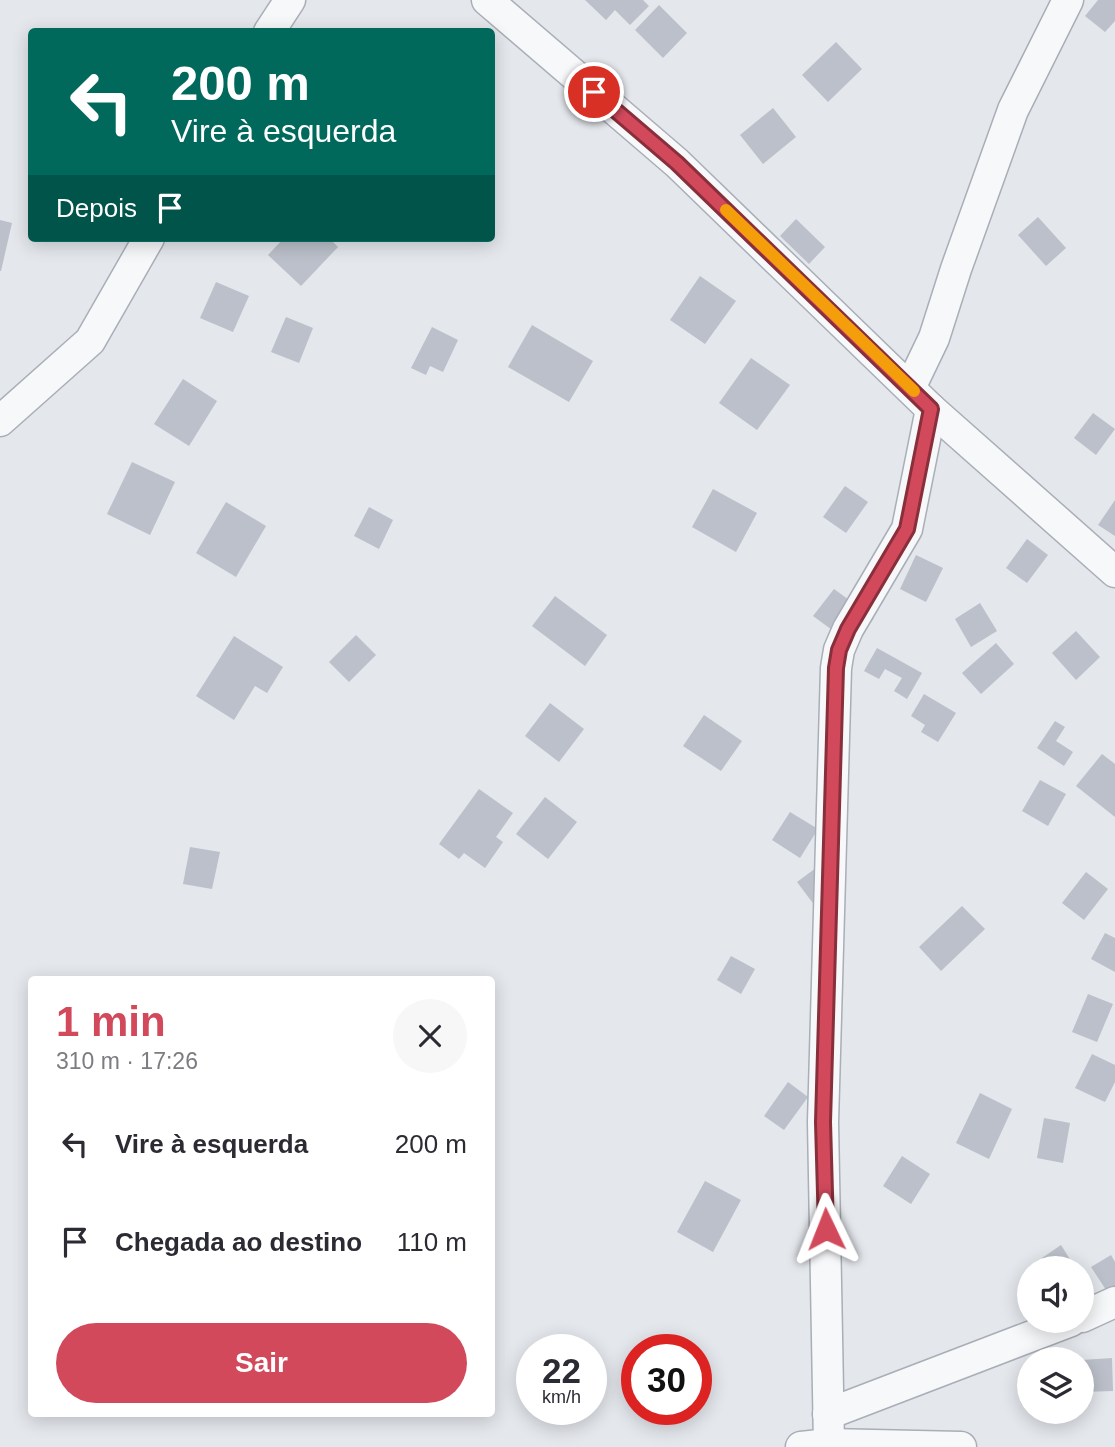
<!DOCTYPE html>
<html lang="pt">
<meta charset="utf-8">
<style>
:root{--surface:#fff;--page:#f7f7f7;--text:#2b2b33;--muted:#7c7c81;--accent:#d1495b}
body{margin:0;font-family:Arial,sans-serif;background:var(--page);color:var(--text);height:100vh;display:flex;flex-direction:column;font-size:26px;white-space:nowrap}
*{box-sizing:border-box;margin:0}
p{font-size:23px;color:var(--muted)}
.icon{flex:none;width:38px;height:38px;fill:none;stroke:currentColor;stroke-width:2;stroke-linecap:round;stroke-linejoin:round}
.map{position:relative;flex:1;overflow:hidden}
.sheet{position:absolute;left:28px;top:976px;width:467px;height:441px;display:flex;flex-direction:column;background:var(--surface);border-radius:7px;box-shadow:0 4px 18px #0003}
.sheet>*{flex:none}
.guide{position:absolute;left:28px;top:28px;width:467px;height:214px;border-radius:7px;box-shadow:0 4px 18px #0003;background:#00695c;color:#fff;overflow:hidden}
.buttons{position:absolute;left:1017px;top:1256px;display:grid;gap:14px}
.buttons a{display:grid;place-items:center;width:77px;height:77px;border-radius:50%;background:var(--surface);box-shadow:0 4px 18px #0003;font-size:35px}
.speed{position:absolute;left:516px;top:1334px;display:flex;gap:14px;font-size:35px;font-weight:700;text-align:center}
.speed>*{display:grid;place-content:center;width:91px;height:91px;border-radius:50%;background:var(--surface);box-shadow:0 4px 18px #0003;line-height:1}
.speed small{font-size:18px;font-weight:400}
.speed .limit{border:10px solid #d22;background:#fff;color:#111}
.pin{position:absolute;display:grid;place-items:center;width:60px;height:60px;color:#fff;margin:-30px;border:4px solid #fff;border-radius:50%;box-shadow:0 2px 7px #0007}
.me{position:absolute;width:77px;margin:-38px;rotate:358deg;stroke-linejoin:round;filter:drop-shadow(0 0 5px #0008)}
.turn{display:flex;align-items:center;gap:24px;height:147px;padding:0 28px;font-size:32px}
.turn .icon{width:91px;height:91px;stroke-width:2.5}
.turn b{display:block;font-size:49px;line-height:60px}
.then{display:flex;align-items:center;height:66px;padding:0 28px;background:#0003;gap:14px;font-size:26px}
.round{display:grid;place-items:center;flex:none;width:74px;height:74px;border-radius:37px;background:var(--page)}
.overview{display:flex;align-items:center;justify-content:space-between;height:119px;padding:0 28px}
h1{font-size:42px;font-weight:600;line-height:52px;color:var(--accent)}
.action{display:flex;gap:14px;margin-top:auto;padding:14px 28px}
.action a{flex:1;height:80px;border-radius:42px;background:var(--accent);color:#fff;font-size:28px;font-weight:600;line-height:80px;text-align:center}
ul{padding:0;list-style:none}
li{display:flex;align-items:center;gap:21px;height:98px;padding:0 28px}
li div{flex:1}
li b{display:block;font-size:26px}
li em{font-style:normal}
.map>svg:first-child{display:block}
.building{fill:#bbc0ca}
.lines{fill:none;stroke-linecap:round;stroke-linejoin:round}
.minor-casing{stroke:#a9aeb7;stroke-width:33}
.minor{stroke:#f7f8fa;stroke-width:30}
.route-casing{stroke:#882f3b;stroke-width:18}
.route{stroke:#d1495b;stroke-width:12}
.slow{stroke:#f59e0b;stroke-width:12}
</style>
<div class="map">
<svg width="1115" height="1447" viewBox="0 0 1115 1447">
<rect width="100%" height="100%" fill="#e4e7ec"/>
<!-- building -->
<g class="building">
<polygon points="585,0 643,0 649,6 630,25 615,10 606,20"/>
<polygon points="1098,0 1115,0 1115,21 1105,32 1085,16"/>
<polygon points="659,5 687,33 663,58 635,30"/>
<polygon points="836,42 862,69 828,102 802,75"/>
<polygon points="773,108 796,137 763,164 740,135"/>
<polygon points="1038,217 1066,248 1046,266 1018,235"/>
<polygon points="796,219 825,247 809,264 780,236"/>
<polygon points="0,220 12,223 1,271 0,271"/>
<polygon points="284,238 329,238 338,247 301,286 268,255"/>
<polygon points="700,276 736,301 705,344 670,320"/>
<polygon points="216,282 249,296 233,332 200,318"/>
<polygon points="286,317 313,328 299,363 271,352"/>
<polygon points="532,325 593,361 569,402 508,367"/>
<polygon points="432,327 458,340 443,372 430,366 426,375 411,368"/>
<polygon points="751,358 790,385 757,430 719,403"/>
<polygon points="183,379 217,401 189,446 154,424"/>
<polygon points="1093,413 1115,429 1096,455 1074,438"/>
<polygon points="132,462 175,482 150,535 107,514"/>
<polygon points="845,486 868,502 846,533 823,517"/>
<polygon points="713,489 757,513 736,552 692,527"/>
<polygon points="1115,500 1115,536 1098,525"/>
<polygon points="226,502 266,526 236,577 196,553"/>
<polygon points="369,507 393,520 379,549 354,536"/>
<polygon points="1027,539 1048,555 1027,583 1006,568"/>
<polygon points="916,555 943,568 926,602 900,589"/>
<polygon points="834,589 874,618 854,646 813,616"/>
<polygon points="555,596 607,635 585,666 532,626"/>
<polygon points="980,603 997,631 971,647 955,619"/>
<polygon points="1076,631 1100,657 1076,680 1052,653"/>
<polygon points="356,635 376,655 349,682 329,662"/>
<polygon points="234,636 283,667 267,693 255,686 234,720 196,696"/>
<polygon points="996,643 1014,664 981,694 962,673"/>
<polygon points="877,648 922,673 907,699 894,691 902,678 885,669 879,679 864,671"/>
<polygon points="924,694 956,713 938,742 921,732 925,725 911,716"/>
<polygon points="550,703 584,729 559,762 525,736"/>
<polygon points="704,715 742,741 721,771 683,746"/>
<polygon points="1055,721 1065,727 1056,741 1073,752 1064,766 1037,748"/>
<polygon points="1102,754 1115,764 1115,817 1076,786"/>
<polygon points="1040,780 1066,794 1048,826 1022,811"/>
<polygon points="479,789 513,813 496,837 503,842 485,868 464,853 459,859 439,844"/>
<polygon points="545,797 577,822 548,859 516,834"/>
<polygon points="790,812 818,829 800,858 772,840"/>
<polygon points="190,847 220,852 212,889 183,884"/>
<polygon points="824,862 815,906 797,882"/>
<polygon points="1086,872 1108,889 1084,920 1062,903"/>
<polygon points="962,906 985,929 941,971 919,947"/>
<polygon points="1105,933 1115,938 1115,972 1091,959"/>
<polygon points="731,956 755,969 741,994 717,980"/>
<polygon points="1088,994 1113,1004 1097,1042 1072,1032"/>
<polygon points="1092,1054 1115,1065 1115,1082 1105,1102 1075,1088"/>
<polygon points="788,1082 808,1097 784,1130 764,1116"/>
<polygon points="980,1093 1012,1109 989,1159 956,1143"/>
<polygon points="1044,1118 1070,1123 1063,1163 1037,1158"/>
<polygon points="902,1156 930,1174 911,1204 883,1186"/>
<polygon points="705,1181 741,1200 713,1252 677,1232"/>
<polygon points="1061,1245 1076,1269 1049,1269 1042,1258"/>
<polygon points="1111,1255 1115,1262 1115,1293 1110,1296 1091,1267"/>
<polygon points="1112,1358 1113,1391 1082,1392 1082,1360"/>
</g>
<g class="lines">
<!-- minor casing -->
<g class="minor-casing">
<g id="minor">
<polyline points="487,0 677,163 931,409 1115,572"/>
<polyline points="269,32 290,0"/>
<polyline points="910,388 934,338 956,269 1013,110 1068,0"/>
<polyline points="0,421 90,341 149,238"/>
<polyline points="1082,1317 1115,1302"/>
<polyline points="828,1414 1071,1321"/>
<polyline points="829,1444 823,1122 836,668 839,650 848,629 907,529 931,409"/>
<polyline points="801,1447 829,1444 961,1447"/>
</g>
</g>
<!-- minor -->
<use href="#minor" class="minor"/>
</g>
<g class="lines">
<!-- route casing -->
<g class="route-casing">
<polyline id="route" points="594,92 677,163 931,409 907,529 848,629 839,650 836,668 823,1122 826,1229"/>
</g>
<!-- route -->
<use href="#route" class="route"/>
<!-- slow -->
<polyline class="slow" points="726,210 914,391"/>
</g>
</svg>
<div class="buttons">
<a><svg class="icon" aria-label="sound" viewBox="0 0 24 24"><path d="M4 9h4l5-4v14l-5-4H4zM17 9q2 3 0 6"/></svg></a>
<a><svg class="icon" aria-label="layers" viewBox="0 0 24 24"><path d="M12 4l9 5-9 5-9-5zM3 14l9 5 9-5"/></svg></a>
</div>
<div class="speed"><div>22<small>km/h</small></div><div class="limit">30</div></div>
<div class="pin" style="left:594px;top:92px;background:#d93025"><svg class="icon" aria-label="arrive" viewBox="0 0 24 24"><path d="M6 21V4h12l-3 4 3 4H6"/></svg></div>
<svg class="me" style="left:826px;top:1229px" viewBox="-20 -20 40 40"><path d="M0-17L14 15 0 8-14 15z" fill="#d1495b" stroke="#fff" stroke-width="4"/></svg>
<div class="guide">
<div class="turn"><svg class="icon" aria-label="left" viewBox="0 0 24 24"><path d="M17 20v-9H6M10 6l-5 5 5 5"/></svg><div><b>200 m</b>Vire à esquerda</div></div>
<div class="then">Depois<svg class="icon" aria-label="arrive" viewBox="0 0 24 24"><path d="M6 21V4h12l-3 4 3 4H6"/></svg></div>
</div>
<section class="sheet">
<div class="overview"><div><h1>1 min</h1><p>310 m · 17:26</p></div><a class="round"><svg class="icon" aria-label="close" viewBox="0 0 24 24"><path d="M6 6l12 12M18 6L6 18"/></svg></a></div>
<ul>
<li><svg class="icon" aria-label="left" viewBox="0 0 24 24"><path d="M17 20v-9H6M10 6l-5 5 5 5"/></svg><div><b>Vire à esquerda</b></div><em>200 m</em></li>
<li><svg class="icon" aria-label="arrive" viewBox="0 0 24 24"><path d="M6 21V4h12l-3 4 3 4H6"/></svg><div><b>Chegada ao destino</b></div><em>110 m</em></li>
</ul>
<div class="action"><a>Sair</a></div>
</section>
</div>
